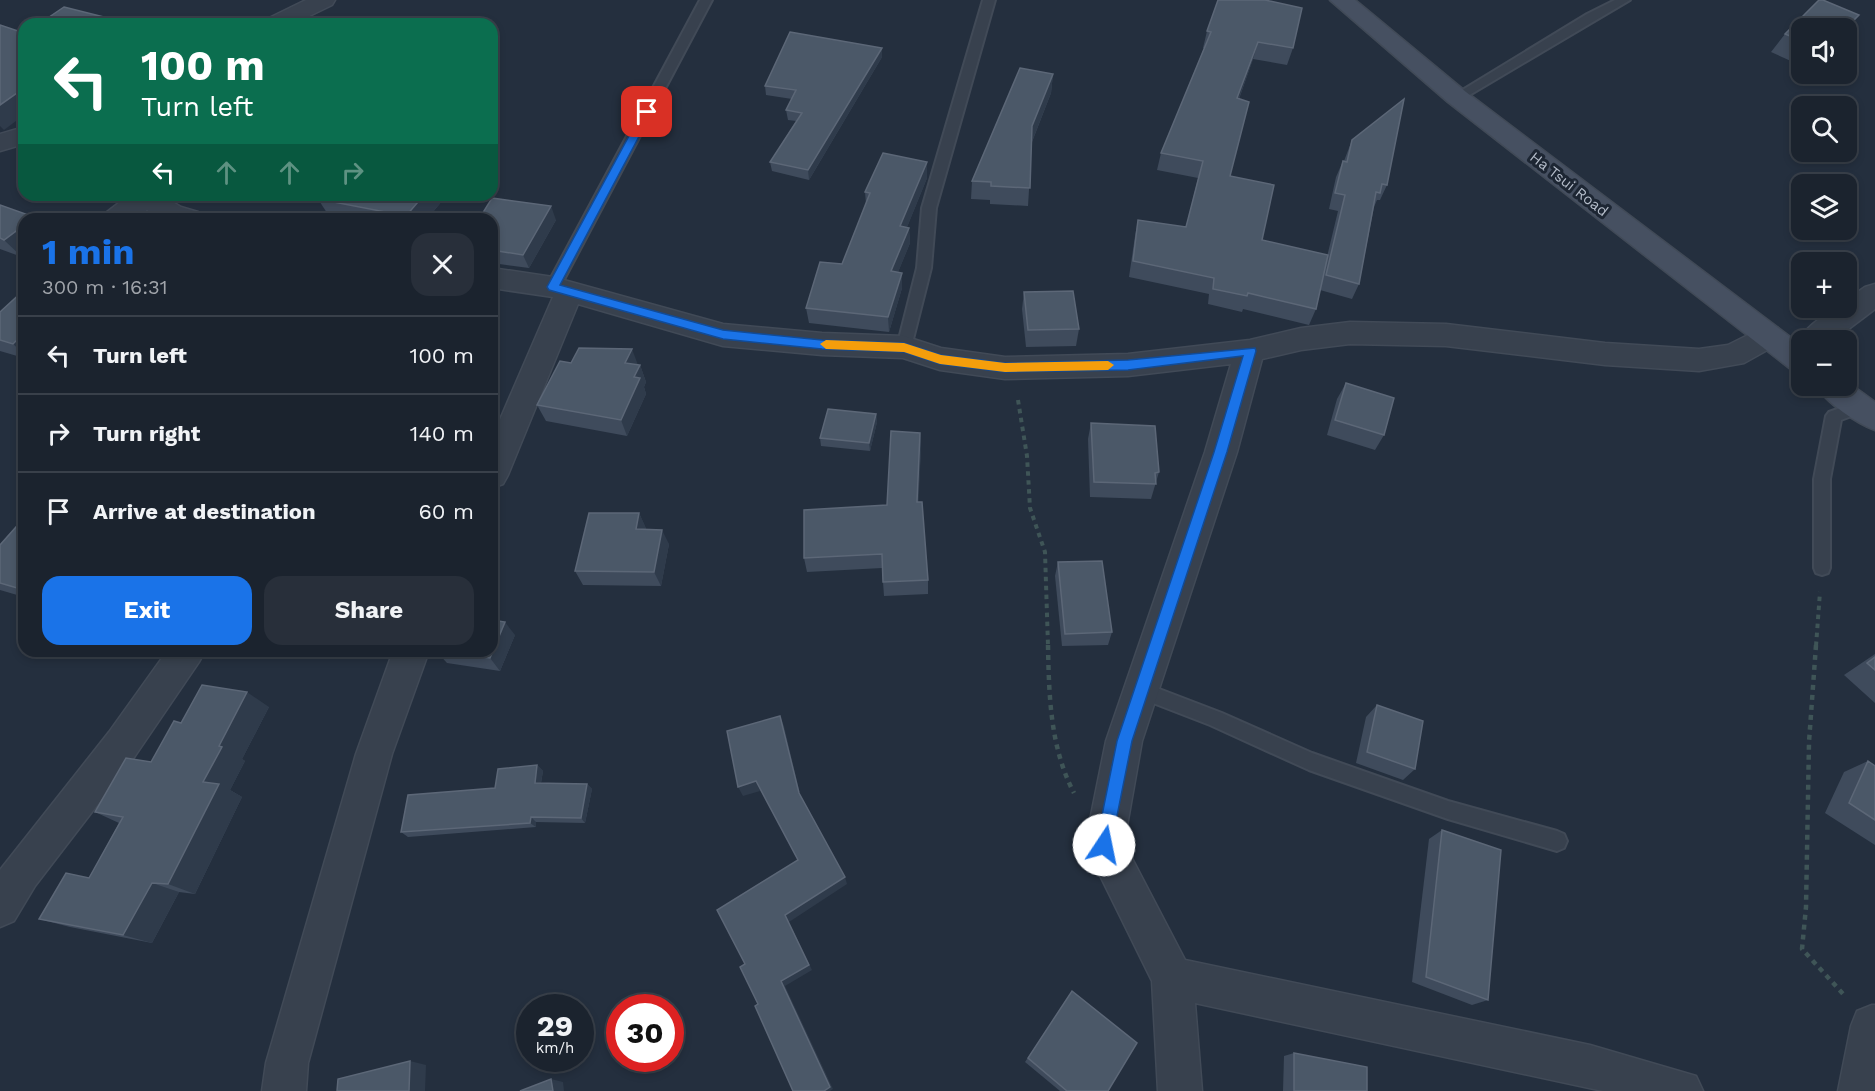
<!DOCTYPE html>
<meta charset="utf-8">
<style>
:root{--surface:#1b232e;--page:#282f3a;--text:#f1f3f6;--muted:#a0a4aa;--line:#39404a;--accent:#1a73e8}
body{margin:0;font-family:"Work Sans",sans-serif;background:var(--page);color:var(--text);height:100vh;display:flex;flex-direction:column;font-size:22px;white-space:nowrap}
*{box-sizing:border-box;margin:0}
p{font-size:20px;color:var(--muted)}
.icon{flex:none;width:33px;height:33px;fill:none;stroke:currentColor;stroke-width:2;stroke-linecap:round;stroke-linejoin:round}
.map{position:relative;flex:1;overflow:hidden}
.sheet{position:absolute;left:18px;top:213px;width:480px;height:444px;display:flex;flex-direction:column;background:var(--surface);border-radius:18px;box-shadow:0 3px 9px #0003,0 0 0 2px var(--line)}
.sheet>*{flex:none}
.top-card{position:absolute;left:18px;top:18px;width:480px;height:183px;border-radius:18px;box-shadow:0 3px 9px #0003,0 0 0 2px var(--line);background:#0b6e4f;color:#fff;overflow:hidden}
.tools{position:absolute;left:1791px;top:18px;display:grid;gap:12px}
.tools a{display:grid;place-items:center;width:66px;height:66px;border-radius:12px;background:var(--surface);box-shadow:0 3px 9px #0003,0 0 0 2px var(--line);font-size:30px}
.speed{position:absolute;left:516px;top:994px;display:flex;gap:12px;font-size:30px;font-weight:700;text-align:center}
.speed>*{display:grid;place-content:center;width:78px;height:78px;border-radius:50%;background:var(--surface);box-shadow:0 3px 9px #0003,0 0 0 2px var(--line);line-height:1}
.speed small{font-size:15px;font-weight:400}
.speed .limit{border:9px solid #d22;background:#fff;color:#111}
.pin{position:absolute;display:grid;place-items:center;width:51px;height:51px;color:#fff;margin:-26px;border-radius:12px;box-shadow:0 3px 9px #0006}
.me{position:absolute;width:66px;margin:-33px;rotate:11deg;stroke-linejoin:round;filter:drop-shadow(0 0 4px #0008)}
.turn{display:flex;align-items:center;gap:21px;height:126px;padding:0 24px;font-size:27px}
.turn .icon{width:78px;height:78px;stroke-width:2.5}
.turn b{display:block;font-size:42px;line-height:51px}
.lanes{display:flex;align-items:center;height:57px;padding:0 24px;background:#0003;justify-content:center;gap:30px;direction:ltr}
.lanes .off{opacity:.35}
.round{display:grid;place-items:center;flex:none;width:63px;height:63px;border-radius:18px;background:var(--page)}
.summary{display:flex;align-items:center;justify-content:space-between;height:102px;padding:0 24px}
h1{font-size:36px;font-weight:700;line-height:45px;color:var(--accent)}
.action{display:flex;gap:12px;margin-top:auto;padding:12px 24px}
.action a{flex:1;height:69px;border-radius:18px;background:var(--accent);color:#fff;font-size:24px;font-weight:700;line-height:69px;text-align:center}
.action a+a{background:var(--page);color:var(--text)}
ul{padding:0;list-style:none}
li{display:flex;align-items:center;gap:18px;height:78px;padding:0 24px;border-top:2px solid var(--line)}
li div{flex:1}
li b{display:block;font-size:22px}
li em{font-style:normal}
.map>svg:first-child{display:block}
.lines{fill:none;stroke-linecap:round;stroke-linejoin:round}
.lane-casing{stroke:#414a57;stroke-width:4}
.street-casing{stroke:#414a57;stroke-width:3}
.secondary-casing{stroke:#414a57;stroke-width:3}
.path-far1{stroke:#3f5557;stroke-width:4;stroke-dasharray:4.5 4.5;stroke-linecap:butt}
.path{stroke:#3f5557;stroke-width:4.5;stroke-dasharray:5 5;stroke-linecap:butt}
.lane{fill:#38414e;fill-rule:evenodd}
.street{fill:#38414e;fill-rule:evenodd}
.secondary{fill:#465061;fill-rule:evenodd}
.wall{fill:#3f4b5c}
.shaded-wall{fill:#2f3b4b}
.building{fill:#4b5868;stroke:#5c6777;stroke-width:1.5}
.route{fill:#1a73e8;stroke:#114b97;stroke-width:1.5}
.slow{fill:#f59e0b}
.labels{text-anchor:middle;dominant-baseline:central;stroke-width:6;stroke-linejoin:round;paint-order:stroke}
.far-street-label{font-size:15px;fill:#b4bcc9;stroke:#1d2633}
</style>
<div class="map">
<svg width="1875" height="1091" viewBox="0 0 1875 1091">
<rect width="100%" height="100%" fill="#242f3e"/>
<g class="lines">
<!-- lane casing -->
<g class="lane-casing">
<g id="lane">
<polygon points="700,0 712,0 560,287 558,291 548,291 546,287"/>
<polygon points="983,0 995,0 936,208 931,268 911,347 909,351 899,351 897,347 917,268 922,208"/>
<polygon points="1615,0 1630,0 1461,100 1457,101 1451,97 1587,14"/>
<polygon points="1860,401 1865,403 1868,407 1865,411 1841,420 1830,479 1830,568 1828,573 1822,575 1816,573 1814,568 1814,479 1826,416 1829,412"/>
<polygon points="1141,682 1222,713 1312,753 1448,801 1557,831 1564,834 1567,841 1564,848 1557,851 1448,819 1309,770 1210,725 1135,696 1132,690 1135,684"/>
</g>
</g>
<!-- street casing -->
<g class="street-casing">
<g id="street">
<polygon points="306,0 335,0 332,5 293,24 263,24 267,19"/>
<polygon points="24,127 24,144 0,151 0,134"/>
<polygon points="129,195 161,195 181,207 198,212 202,219 160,219 147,210 135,219 103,219 107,212"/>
<polygon points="492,268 553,277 723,324 822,333 904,336 941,348 1005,357 1128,354 1250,340 1301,328 1350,322 1446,324 1605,343 1699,349 1728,345 1768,325 1778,328 1782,336 1778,344 1744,363 1699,371 1605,365 1446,346 1350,344 1301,350 1262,359 1237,452 1142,741 1124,843 1185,960 1590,1045 1696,1076 1703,1091 1603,1091 1195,1003 1202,1091 1158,1091 1152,981 1085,845 1106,741 1205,452 1231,364 1128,376 1005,379 940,370 903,358 822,355 723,346 578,304 508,475 503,484 492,488 492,438 553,297 492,288"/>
<path d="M1875,284V309L1834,340H1802V344L1799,340C1807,326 1830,308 1846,308V300L1865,287Z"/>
<polygon points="167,651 205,651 199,662 135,756 35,886 14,921 0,927 0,870 109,732"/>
<polygon points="393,651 429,651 392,754 308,1063 306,1091 262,1091 266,1063 356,754"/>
<polygon points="1872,1005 1875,1005 1875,1091 1838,1091 1851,1026 1857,1011"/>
</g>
</g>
<!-- secondary casing -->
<g class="secondary-casing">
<g id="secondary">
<polygon points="1330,0 1355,0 1466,92 1802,346 1802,373 1792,370 1448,102"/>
<path d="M1846,381L1875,402V430C1858,424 1825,402 1817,386H1846Z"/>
</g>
</g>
<!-- path-far1 -->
<g class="path-far1">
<polyline points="1018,400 1027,456 1030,508 1045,552 1048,646"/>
<polyline points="1816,646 1820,592"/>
</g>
<!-- path -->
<g class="path">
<path d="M1048,645C1049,696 1050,747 1074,793"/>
<polyline points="1816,645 1809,742 1806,907 1802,949 1845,996"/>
</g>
<!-- lane -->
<use href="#lane" class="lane"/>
<!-- street -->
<use href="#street" class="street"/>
<!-- secondary -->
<use href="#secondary" class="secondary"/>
</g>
<!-- wall -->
<g class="wall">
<polygon points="1819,0 1823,0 1859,15 1846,30 1846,28 1802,28 1802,66 1771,52 1785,34"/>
<polygon points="1207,31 1293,48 1287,65 1253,59 1239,99 1230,176 1262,240 1326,261 1338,211 1329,209 1336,177 1343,161 1344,161 1352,140 1387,185 1380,200 1377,200 1374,207 1359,284 1352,299 1320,290 1316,309 1309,325 1243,309 1242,312 1208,304 1209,294 1129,277 1135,236 1138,220 1186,227 1198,178 1157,170 1161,153 1204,48 1203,48"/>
<polygon points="882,57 809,180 772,171 770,162 796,121 788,120 786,110 792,99 766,95 765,86"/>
<polygon points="1053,74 1051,93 1032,142 1028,206 990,204 990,200 971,199 972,181"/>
<polygon points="927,162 927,178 907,227 909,228 910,243 898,272 902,288 889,332 809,323 806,308 842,264 866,204 865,192"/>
<polygon points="447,195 427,219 346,219 329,216 318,199"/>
<polygon points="0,205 22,257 0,249"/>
<polygon points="492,219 556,220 529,268 492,263"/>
<polygon points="24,290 24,358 0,351 0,312"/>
<polygon points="1024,292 1079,329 1076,346 1026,347 1022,309"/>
<polygon points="571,363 640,365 646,382 644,387 646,394 627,436 546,421 537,405"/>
<polygon points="1346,383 1384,435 1375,450 1327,435 1337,399"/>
<polygon points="876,414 877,422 870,451 821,446 820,438"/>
<polygon points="1091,423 1159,472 1151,499 1090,497 1088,439"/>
<polygon points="920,433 921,448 918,502 928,580 928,594 884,596 882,568 807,572 804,558 887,505"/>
<polygon points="639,513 646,529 669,544 661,586 583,585 575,571"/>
<polygon points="24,518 24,597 0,590 0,545"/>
<polygon points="1058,562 1112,632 1108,645 1062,646 1055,576"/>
<polygon points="515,635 500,671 447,663 436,651 492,651"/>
<polygon points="1875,654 1875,703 1844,675"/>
<polygon points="1377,705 1415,769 1403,780 1356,763 1366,717"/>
<polygon points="269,707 242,759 245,761 230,790 242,797 195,894 179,892 152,943 70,927 39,919 89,878 119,823 95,812 151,762 181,723"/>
<polygon points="1868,761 1875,766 1875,845 1825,813 1844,772"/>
<polygon points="537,765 543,771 541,783 587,784 592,789 585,823 536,822 536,827 408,837 401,832 495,788"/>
<polygon points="1442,830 1488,1000 1472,1005 1412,982 1429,839"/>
<polygon points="1072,991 1108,1091 1060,1091 1025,1062"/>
<polygon points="1294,1053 1367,1091 1283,1091 1284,1056"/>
</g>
<!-- shaded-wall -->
<g class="shaded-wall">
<polygon points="1258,42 1253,59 1233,115 1237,98"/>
<polygon points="882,48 882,57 809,180 808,170"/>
<polygon points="1053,74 1051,93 1031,144 1032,126"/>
<polygon points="24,88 24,115 4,130 0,126 0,105"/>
<polygon points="927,162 927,178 901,242 900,226"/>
<polygon points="424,195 447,195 427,219 407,219 406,216"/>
<polygon points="551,206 556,220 529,268 523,255"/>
<polygon points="24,225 24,256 22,257 4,240"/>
<polygon points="909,228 910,243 892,287 891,271"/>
<polygon points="902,273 902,288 889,332 888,317"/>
<polygon points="24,333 24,354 13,344"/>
<polygon points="632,349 638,365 625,363"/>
<polygon points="640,365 646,382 644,387 646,394 627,436 621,420 634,377"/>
<polygon points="876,414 877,422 870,451 869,443"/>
<polygon points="920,433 921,448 918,517 917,502"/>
<polygon points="639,513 646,528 643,543 636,529"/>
<polygon points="662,530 669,544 661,586 654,572"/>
<polygon points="505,622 515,635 500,671 490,658"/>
<polygon points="247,692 269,707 242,759 245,761 230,790 242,797 195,894 168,884 203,782 219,746"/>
<polygon points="780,716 784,726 802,802 799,793"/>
<polygon points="537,765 543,771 540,788 535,783"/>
<polygon points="756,781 760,791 743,796 738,787"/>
<polygon points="587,784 592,789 585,823 581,818"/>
<polygon points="531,817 536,822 536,827 530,823"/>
<polygon points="845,877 847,884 789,922 812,970 785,986 833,1089 830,1091 824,1091 781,981 785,915"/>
<polygon points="152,883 179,892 152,943 123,935"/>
<polygon points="410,1061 426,1065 425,1091 409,1091"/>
<polygon points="551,1079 563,1082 564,1091 553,1091"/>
</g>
<!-- building -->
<g class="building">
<polygon points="1218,0 1265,0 1302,8 1293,48 1258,42 1237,98 1249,102 1230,176 1274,185 1262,240 1328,255 1316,309 1248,293 1247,296 1213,289 1214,278 1133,261 1138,220 1186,227 1203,161 1161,153 1211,32 1207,31"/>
<polygon points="1819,0 1823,0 1859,15 1846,28 1802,28 1802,41 1785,34"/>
<polygon points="64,7 120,21 115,24 39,24"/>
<polygon points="0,25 24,33 24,88 0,105"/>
<polygon points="790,32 882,48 808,170 770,162 802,113 786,110 796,90 765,86"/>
<polygon points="1020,68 1053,74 1032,126 1030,188 991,186 991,182 972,181"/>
<polygon points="1404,99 1387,185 1382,184 1380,193 1376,192 1359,284 1326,275 1345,195 1335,193 1343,161 1347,162 1352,140"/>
<polygon points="883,153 927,162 900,226 909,228 891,271 902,273 888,317 806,308 820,262 842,264 870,193 865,192"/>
<polygon points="321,195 424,195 406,216 318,199"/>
<polygon points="492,198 551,206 523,255 492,250 492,219 479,219"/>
<polygon points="0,205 34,217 32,219 24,219 24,225 4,240 0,238"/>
<polygon points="24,290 24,333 13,344 0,340 0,312"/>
<polygon points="1073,291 1079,329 1028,330 1024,292"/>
<polygon points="579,348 632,349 625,363 640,365 634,377 640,378 621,420 537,405 560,361 571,363"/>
<polygon points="1346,383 1394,398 1384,435 1335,420"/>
<polygon points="828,409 876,414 869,443 820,438"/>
<polygon points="1091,423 1155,426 1159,472 1155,473 1156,484 1094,482"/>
<polygon points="891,431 920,433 917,502 922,502 928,580 883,582 882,554 804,558 804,510 887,505"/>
<polygon points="589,513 639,513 636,529 662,530 654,572 575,571"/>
<polygon points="24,518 24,590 0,583 0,545"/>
<polygon points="1102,561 1112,632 1065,634 1058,562"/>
<polygon points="492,620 505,622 490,658 439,651 492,651"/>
<polygon points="1875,657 1875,670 1867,663"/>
<polygon points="202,685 247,692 219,746 222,747 203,782 219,784 168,884 152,883 123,935 39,919 66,873 89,878 123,817 95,812 126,758 151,762 174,721 181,723"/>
<polygon points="1377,705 1423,721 1415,769 1367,752"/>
<polygon points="780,716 799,793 845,877 785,915 809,965 781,981 830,1087 824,1091 793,1091 755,1006 758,1004 740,967 745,964 717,910 798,860 756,781 738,787 727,731"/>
<polygon points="1868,761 1875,766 1875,820 1849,803"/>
<polygon points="537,765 535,783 587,784 581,818 531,817 530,823 401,832 408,795 495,788 498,769"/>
<polygon points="1442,830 1501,850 1488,1000 1426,977"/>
<polygon points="1072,991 1137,1043 1108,1091 1067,1091 1028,1058"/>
<polygon points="1294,1053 1367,1067 1367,1091 1294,1091"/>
<polygon points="410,1061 409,1091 337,1091 338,1079"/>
<polygon points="551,1079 553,1091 520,1091"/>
</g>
<!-- route -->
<polygon class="route" points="647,109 652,112 560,285 723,330 822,340 904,343 941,355 1005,363 1128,360 1255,348 1256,351 1227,452 1132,741 1110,851 1104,853 1098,851 1096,845 1117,741 1214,452 1243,356 1128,370 1005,372 940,364 904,352 822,349 723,339 549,290 547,287 642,112"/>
<!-- slow -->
<polygon class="slow" points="826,340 904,343 941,355 1005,363 1108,361 1114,365 1108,370 1005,372 940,364 904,352 826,349 820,344"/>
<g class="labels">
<!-- far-street labels -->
<g class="far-street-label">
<text transform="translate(1569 184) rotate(38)">Ha Tsui Road</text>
</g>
</g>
</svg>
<div class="tools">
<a><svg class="icon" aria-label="sound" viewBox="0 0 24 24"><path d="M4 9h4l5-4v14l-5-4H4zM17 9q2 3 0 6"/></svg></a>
<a><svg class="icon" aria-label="search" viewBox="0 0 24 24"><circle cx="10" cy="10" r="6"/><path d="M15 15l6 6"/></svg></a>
<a><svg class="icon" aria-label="layers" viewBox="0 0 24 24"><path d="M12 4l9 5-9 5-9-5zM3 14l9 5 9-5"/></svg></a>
<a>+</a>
<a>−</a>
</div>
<div class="speed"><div>29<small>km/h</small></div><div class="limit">30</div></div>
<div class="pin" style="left:647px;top:112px;background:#d93025"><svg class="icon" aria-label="arrive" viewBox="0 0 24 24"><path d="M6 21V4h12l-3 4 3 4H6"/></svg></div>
<svg class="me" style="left:1104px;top:845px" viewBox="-20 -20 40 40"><circle r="19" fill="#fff"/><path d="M0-13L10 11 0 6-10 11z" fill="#1a73e8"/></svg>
<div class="top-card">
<div class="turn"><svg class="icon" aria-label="left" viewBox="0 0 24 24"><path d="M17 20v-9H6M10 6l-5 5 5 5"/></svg><div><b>100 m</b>Turn left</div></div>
<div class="lanes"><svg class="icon" aria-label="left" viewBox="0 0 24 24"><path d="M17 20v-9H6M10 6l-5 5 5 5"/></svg><svg class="icon off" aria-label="ahead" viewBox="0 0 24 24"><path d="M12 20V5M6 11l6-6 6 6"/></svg><svg class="icon off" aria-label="ahead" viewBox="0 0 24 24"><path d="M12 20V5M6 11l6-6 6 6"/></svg><svg class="icon off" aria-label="right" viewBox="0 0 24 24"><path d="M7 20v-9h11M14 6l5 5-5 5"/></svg></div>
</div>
<section class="sheet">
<div class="summary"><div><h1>1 min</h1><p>300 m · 16:31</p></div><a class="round"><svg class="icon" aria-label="close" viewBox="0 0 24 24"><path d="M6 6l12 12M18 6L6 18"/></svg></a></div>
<ul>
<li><svg class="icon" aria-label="left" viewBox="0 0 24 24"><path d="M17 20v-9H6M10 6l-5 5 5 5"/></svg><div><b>Turn left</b></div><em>100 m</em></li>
<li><svg class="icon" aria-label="right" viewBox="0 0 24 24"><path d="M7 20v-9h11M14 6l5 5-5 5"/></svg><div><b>Turn right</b></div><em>140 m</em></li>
<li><svg class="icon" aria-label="arrive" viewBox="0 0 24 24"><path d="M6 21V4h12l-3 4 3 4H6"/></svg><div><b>Arrive at destination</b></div><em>60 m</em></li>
</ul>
<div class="action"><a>Exit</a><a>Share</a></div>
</section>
</div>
